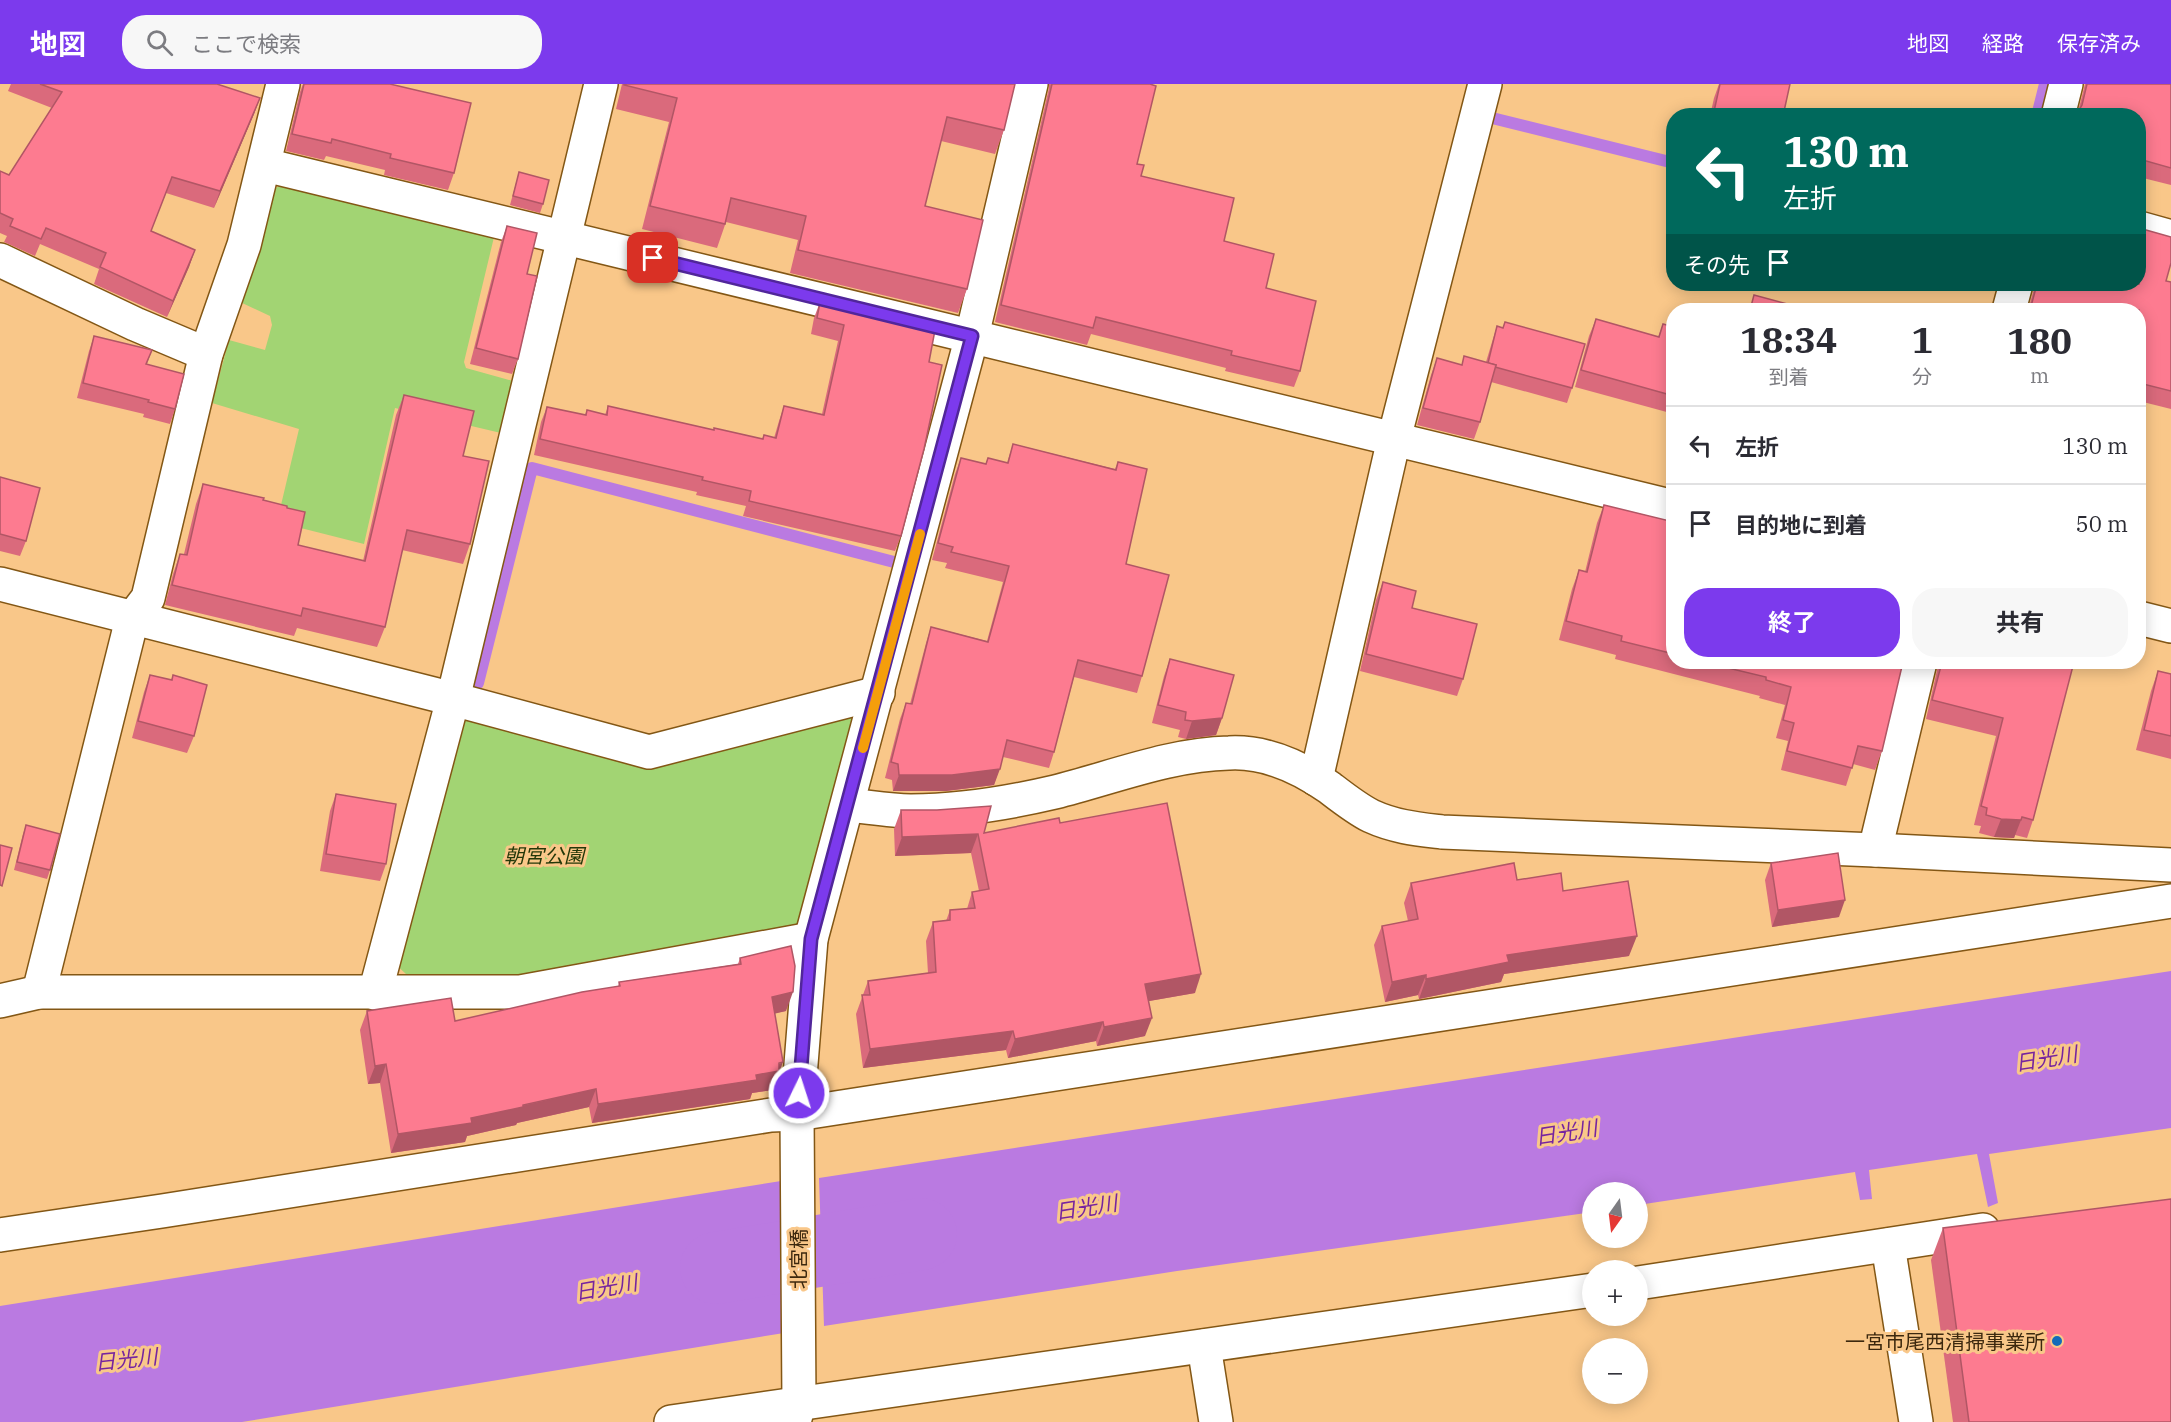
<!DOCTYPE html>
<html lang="ja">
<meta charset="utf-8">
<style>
:root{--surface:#fff;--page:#f7f7f7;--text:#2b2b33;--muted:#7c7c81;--line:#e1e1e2;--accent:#7c3aed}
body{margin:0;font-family:"IBM Plex Serif","Noto Sans JP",serif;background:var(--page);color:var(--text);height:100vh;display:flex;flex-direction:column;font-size:22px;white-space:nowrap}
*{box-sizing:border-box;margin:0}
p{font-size:20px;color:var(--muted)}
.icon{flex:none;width:33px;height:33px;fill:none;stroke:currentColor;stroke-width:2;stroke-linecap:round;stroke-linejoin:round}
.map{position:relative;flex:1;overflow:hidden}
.panel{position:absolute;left:1666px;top:219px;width:480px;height:366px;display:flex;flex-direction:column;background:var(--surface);border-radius:24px;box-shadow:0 3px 15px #0003}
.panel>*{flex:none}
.hud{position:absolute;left:1666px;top:24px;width:480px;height:183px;border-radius:24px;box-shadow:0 3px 15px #0003;background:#00695c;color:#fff;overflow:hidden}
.needle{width:39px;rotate:194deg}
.tools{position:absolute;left:1582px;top:1098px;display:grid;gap:12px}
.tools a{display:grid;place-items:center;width:66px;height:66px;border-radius:50%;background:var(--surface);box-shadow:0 3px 15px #0003;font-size:30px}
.pin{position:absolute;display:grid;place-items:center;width:51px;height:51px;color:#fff;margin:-26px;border-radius:12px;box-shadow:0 3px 9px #0006}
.me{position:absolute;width:66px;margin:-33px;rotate:4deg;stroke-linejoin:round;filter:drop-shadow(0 0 4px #0008)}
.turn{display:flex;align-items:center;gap:21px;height:126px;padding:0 18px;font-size:27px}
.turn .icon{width:78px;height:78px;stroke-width:2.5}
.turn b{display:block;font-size:42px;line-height:51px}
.then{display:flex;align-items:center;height:57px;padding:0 18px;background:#0003;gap:12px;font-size:22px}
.eta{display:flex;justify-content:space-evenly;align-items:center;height:102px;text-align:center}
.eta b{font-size:36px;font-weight:700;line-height:42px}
.action{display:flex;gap:12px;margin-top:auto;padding:12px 18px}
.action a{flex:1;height:69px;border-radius:24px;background:var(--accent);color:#fff;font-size:24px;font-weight:700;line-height:69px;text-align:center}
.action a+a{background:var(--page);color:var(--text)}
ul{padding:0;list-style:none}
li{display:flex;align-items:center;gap:18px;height:78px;padding:0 18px;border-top:2px solid var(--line)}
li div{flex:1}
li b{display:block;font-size:22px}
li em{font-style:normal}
header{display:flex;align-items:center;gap:36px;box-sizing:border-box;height:84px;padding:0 30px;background:var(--accent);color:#fff}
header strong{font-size:28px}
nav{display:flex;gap:33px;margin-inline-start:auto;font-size:21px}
.search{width:420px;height:54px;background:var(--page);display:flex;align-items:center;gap:15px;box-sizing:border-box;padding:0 21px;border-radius:24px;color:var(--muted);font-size:22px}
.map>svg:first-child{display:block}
.green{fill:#a2d473}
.water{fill:#ba7ae1}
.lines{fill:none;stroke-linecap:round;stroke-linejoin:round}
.stream{stroke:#ba7ae1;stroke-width:12}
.river{stroke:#ba7ae1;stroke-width:72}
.minor-casing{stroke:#835715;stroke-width:36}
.minor{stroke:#fff;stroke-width:33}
.wall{fill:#da6a7c}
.shaded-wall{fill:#b15665}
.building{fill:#fd7b90;stroke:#b15665;stroke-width:1.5}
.route-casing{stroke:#51269a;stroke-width:15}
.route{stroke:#7c3aed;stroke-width:10}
.slow{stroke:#f59e0b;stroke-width:10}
.poi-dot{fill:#146bb9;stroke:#f9c789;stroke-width:2}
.labels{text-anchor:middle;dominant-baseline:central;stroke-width:6;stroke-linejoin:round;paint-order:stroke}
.park-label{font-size:20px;font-style:italic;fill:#233809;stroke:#f9c789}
.street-label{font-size:20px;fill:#3c280e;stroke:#f9c789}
.poi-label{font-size:20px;fill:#3c280e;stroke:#f9c789;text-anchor:end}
.water-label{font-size:21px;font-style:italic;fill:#76249f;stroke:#f9c789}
</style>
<header>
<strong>地図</strong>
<div class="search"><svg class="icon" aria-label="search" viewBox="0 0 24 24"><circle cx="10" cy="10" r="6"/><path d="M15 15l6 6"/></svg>ここで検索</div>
<nav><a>地図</a><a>経路</a><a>保存済み</a></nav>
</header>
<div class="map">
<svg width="2171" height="1338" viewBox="0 0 2171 1338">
<rect width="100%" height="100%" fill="#f9c789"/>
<!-- green -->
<g class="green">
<polygon points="285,99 495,149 464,278 466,284 513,297 501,349 395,324 364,460 277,438 299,345 212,319 229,256 265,266 272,241 270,232 240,218 274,105"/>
<polygon points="456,621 653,675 865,621 804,846 518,900 406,890 393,878"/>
</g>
<!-- water -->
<g class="water">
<polygon points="2171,887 2171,1044 1989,1070 1998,1119 1988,1123 1977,1070 1869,1086 1872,1115 1860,1116 1855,1088 1638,1121 1638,1108 1593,1108 1593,1128 1177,1187 824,1242 819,1094"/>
<polygon points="781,1097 784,1249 242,1338 0,1338 0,1222"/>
</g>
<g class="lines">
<!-- stream -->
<g class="stream">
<polyline points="2037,32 2045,0"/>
<polyline points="1488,33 1674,79"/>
<polyline points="478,599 532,384 894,478"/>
</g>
<!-- river -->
<polyline class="river" points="716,1184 921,1150"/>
<!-- minor casing -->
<g class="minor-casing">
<g id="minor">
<polyline points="2058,32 2066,0"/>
<polyline points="265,81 1674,423"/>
<polyline points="2139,144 2171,153"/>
<polyline points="0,176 135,240 206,270"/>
<polyline points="2009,226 2016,200"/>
<polyline points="0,500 453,615 649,668 878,609"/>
<polyline points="2139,534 2171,542"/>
<polyline points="1316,695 1394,355 1485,0"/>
<path d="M848,721C869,723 890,727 911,727C960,727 1008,719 1055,708C1111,694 1171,670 1229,669C1266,667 1300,683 1330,704C1343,714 1357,725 1371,732C1395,743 1417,745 1442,748L1875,766L2171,781"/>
<polyline points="1875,766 1920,578"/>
<polyline points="39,908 132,535 148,514 206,270 244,161 283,0"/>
<polyline points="375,909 453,615 601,0"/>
<polyline points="0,917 39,908 520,908 811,855"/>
<polyline points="0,1151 162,1127 771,1031 797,1030 2171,817"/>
<polyline points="1888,1161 1916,1338"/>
<polyline points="1638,1199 1983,1146"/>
<polyline points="1204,1262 1216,1338"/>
<polyline points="671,1338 1593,1206"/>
<polyline points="794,1338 799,1320 797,1030 811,855 972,252 1031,0"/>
</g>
</g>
<!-- minor -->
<use href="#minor" class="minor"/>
</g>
<!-- wall -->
<g class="wall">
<polygon points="11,0 217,0 260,14 254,30 214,124 166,109 151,147 195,166 189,183 167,233 94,200 99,185 40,160 35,172 4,158 7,152 0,149 0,87 9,91 52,24 8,7"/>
<polygon points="303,0 390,0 454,89 448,106 384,91 385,86 326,72 324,76 286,67 300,8"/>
<polygon points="622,0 1015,0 1004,46 995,70 941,57 925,122 967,205 958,229 790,189 798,156 726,138 717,164 642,145 669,38 616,25"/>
<polygon points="1049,0 1150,0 1137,80 1141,92 1224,157 1266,204 1300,287 1294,303 1225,287 1226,284 1091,250 1087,261 995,238 1049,4"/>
<polygon points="1719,0 1790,0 1783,32 1710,32 1714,14"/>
<polygon points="2085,0 2171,0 2171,101 2139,93 2139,32 2077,32"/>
<polygon points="519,88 543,120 540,129 510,121"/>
<polygon points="507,142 518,275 512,290 470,280 501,158"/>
<polygon points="2166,197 2171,198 2171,325 2139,317 2139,226 2028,226 2034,205 2034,200 2139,200"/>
<polygon points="820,218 929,278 901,452 895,467 743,432 746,422 696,411 697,408 534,371 541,338 547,323 585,331 587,326 605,331 608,322 714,346 762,355 764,351 774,354 779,337 784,322 822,330 838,257 811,250 814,234"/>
<polygon points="1596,235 1658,253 1663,240 1674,243 1674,330 1575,303 1589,252"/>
<polygon points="1505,238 1572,304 1567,319 1491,298 1480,338 1474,355 1417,341 1431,291 1437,274 1461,281 1486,278 1492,258 1497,242 1503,244"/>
<polygon points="94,252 152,266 147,280 175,325 170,340 143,333 144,330 77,314 89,267"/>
<polygon points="404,311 463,372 470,460 463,480 402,466 385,543 377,563 297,544 294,552 165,521 173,490 180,470 184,470 196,420 203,400 263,416 287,424 298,461 363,477 396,331"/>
<polygon points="1013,360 1115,385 1118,378 1126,480 1142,592 1137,609 1074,593 1054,668 1049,684 1003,673 994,701 946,707 893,707 892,696 885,694 900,635 906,619 910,620 926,559 931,543 987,557 1003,498 945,484 947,479 932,476 955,390 961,374 986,380 988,374 1007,379"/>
<polygon points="0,393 26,457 20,472 0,467"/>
<polygon points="1604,421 1674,438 1674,578 1903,578 1882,667 1875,686 1853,680 1846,702 1781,686 1788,657 1776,654 1785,621 1759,614 1760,612 1615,575 1616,571 1559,556 1572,505 1579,486 1585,488 1597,439"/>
<polygon points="1383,498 1412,524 1463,595 1457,612 1360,587 1376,516"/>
<polygon points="1170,575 1222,634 1216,651 1186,655 1178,653 1180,646 1152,639 1164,592"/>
<polygon points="1938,578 2074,578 2033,736 2027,754 2015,751 2014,754 1994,753 1979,749 1981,742 1974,741 1996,652 1926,635 1938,582"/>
<polygon points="2158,587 2171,590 2171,675 2136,666 2151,607"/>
<polygon points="150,591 171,596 173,591 194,652 187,669 132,654 144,608"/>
<polygon points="336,710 386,780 380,797 320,787 330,727"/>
<polygon points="901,726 984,749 1060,739 1195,909 1149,917 1145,952 1097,962 1096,957 1008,974 1006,966 863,984 856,930 868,897 928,889 926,857 933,838 946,837 950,826 967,825 972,808 979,807 971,769 895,772 894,745"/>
<polygon points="26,741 50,786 47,795 14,786 23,750"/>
<polygon points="1771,779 1839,833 1772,843 1765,796"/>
<polygon points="1517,796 1563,807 1629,872 1504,890 1501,898 1419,915 1418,911 1385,918 1374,861 1382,842 1408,837 1404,819 1411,799"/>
<polygon points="740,874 786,927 775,929 777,996 773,1006 752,1009 750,1015 592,1039 589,1023 517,1039 516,1041 467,1052 465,1058 391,1069 380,999 368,1000 360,946 367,927 455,937 618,903 619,898 738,880"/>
<polygon points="1943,1144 2171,1338 1953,1338 1931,1176"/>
</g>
<!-- shaded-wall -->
<g class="shaded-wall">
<polygon points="260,14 254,30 214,124 220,107"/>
<polygon points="195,166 189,183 167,233 173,217"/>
<polygon points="1222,634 1216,651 1186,655 1192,637"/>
<polygon points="1000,685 994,701 946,707 893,707 899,691"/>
<polygon points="2001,735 2021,736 2014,754 1994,753"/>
<polygon points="978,750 971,769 895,772 902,753"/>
<polygon points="1845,816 1839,833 1772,843 1778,826"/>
<polygon points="1637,852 1629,872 1504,890 1501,898 1419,915 1426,895 1507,871"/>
<polygon points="1201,890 1195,909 1138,919 1145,900"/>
<polygon points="1426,891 1418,911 1385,918 1392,898"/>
<polygon points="793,908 786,927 765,932 772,913"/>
<polygon points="1152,934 1145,952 1097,962 1104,943"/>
<polygon points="1103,938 1096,957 1008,974 1015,955"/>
<polygon points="1013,947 1006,966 863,984 870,965"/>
<polygon points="783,978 773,1006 752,1009 750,1015 592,1039 598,1020 756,991"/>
<polygon points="386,980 380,999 368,1000 375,982"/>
<polygon points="596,1005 589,1023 517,1039 516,1041 467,1052 465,1058 391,1069 398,1050"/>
</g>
<!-- building -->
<g class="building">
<polygon points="40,0 217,0 260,14 220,107 172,93 151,147 195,166 173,217 100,183 106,169 46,144 41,155 10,142 13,135 0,129 0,87 9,91 62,8"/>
<polygon points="304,0 390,0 471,19 454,89 390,74 391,70 332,55 331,59 292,50"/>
<polygon points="624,0 1015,0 1004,46 947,33 925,122 983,136 967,205 798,166 806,132 731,114 725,140 650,122 677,14 624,1"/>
<polygon points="1052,0 1150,0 1156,2 1137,80 1144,81 1141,92 1234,114 1224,157 1274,170 1266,204 1316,217 1300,287 1231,271 1232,267 1096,233 1093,244 1001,221"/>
<polygon points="1720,0 1790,0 1783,32 1713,32"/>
<polygon points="2087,0 2171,0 2171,84 2139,75 2139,32 2092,32 2078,28 2082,21"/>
<polygon points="519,88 549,96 543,120 513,112"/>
<polygon points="507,142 537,149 527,190 537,192 518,275 476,264"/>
<polygon points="2139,144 2171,153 2171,179 2166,197 2171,198 2171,307 2139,299 2139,226 2030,226 2037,200 2139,200"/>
<polygon points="1754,211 1810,226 1750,226"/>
<polygon points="820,218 935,246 929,278 942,281 924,365 901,452 749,417 751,407 702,396 703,393 540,355 547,323 586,331 587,326 607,331 608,322 714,346 714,344 763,355 764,351 776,354 784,322 824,331 844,241 817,234"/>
<polygon points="1596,235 1659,253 1663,240 1674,243 1674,312 1581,286"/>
<polygon points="1505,238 1585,260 1572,304 1495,283 1496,281 1488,279 1497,242 1503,244"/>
<polygon points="94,252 152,266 146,280 184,290 175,325 148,318 149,316 83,299"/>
<polygon points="1464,272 1496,281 1480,338 1423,324 1437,274 1462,281"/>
<polygon points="404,311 474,327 463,372 489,377 470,460 407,446 385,543 303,524 301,532 172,501 180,470 187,471 203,400 264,414 263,416 287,422 287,424 305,428 298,461 365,477"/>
<polygon points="1013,360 1116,386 1118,378 1147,385 1126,480 1169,491 1142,592 1078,576 1054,668 1007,656 1000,685 952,691 899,691 898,680 891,678 906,619 912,620 931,543 988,558 1009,482 951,468 953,463 938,459 961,374 986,380 988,374 1008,379"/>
<polygon points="0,393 40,404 26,457 0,450"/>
<polygon points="1604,421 1674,438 1674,570 1621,557 1622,552 1566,537 1579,486 1587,488"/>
<polygon points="1383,498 1416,507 1412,524 1477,540 1463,595 1366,570"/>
<polygon points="1170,575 1234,591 1222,634 1192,637 1185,636 1186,628 1158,621"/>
<polygon points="1703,578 1903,578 1882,667 1858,662 1852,684 1787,667 1794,639 1783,636 1791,603 1766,596 1766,593"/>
<polygon points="1942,578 2074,578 2033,736 2022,733 2021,736 2001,735 1986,731 1987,724 1981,722 2003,634 1932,616"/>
<polygon points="2158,587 2171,590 2171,652 2144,646"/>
<polygon points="150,591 172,596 173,591 207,601 194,652 138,637"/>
<polygon points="336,710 396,720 386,780 326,770"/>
<polygon points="1167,719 1201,890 1145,900 1152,934 1104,943 1103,938 1015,955 1013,947 870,965 862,911 870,911 868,897 936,888 933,838 950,836 950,826 975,824 972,808 989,805 978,750 902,753 901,726 937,726 991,722 984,749 1059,734 1060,739"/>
<polygon points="26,741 60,750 50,786 17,778"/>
<polygon points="0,761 12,764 2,802 0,801"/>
<polygon points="1838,769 1845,816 1778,826 1771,779"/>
<polygon points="1514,779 1517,796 1561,789 1563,807 1628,797 1637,852 1507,871 1509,878 1426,895 1426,891 1392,898 1382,842 1418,835 1411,799"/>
<polygon points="791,862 795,882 793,908 772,913 783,978 779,979 779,987 756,991 757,996 598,1020 596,1005 523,1021 523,1023 471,1034 472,1039 398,1050 386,980 375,982 367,927 451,914 455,937 582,908 620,902 619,898 741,880 740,874"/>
<polygon points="2171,1115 2171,1338 1969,1338 1943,1144"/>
</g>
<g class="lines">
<!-- route casing -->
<g class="route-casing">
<polyline id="route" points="653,174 972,252 811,855 799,1009"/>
</g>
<!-- route -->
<use href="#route" class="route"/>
<!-- slow -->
<polyline class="slow" points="863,664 920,450"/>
</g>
<!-- markers -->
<circle class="poi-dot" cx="2057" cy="1257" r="6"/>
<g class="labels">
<!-- park labels -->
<g class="park-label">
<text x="544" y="771">朝宮公園</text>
</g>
<!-- street labels -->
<g class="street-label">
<text transform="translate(798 1175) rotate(-90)">北宮橋</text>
</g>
<!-- poi labels -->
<g class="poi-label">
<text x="2045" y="1257">一宮市尾西清掃事業所</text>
</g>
<!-- water labels -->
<g class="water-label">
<text transform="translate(2046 974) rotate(-9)">日光川</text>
<text transform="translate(1566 1048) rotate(-9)">日光川</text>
<text transform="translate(1086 1123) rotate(-9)">日光川</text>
<text transform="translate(606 1203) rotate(-10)">日光川</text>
<text transform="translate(126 1275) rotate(-6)">日光川</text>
</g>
</g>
</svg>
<div class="tools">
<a><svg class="needle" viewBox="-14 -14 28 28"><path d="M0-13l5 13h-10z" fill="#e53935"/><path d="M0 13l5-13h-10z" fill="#7c7c81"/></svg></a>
<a>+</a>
<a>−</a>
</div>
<div class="pin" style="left:653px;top:174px;background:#d93025"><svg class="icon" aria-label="arrive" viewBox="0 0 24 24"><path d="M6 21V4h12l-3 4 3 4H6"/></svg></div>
<svg class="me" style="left:799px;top:1009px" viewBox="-20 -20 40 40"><circle r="17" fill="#7c3aed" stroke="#fff" stroke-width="3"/><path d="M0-11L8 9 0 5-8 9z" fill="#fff"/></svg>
<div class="hud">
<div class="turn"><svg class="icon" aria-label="left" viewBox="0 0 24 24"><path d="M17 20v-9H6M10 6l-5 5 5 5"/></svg><div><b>130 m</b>左折</div></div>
<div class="then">その先<svg class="icon" aria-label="arrive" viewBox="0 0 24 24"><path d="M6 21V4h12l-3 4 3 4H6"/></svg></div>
</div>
<section class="panel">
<div class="eta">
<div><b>18:34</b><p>到着</p></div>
<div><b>1</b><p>分</p></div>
<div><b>180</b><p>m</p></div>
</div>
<ul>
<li><svg class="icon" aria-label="left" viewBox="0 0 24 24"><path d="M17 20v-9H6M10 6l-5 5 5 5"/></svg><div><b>左折</b></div><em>130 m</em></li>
<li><svg class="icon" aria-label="arrive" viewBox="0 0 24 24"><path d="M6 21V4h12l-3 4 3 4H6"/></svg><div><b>目的地に到着</b></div><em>50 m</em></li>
</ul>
<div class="action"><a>終了</a><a>共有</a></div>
</section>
</div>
